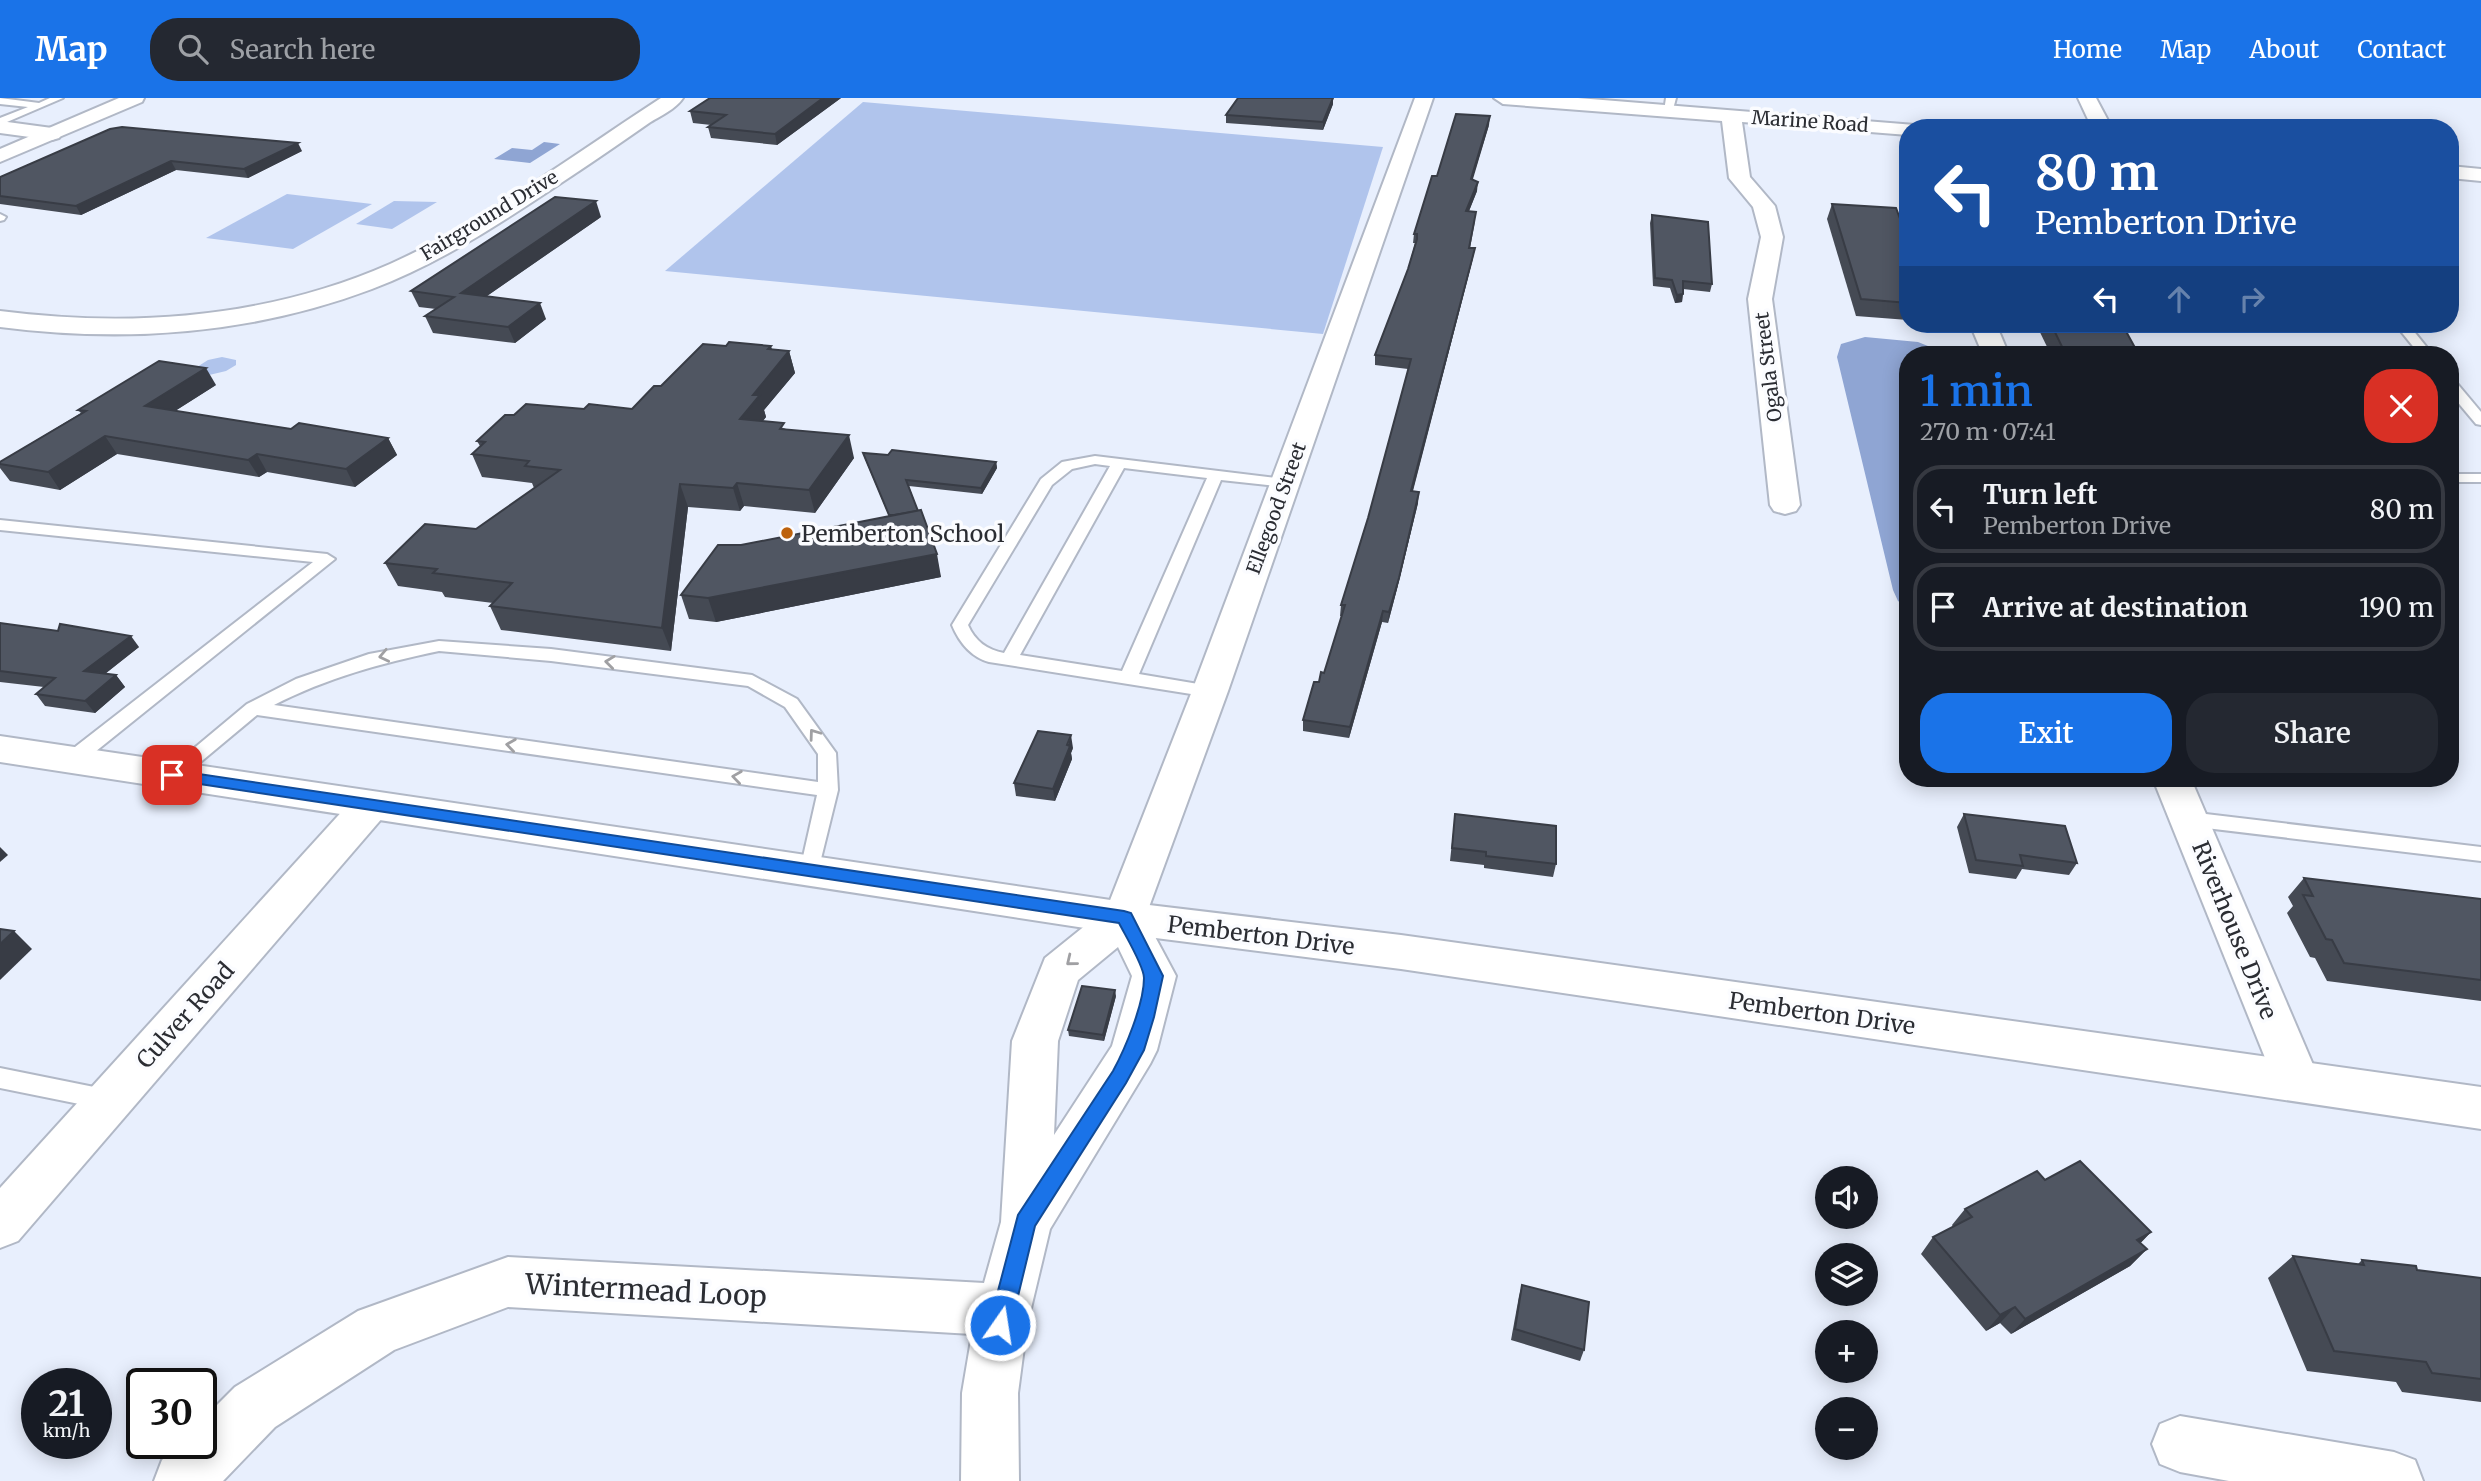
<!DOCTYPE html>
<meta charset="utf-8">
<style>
:root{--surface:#171b24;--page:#242831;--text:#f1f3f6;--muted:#9ea1a6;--line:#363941;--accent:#1a73e8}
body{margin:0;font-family:Merriweather,serif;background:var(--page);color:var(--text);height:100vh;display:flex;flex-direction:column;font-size:26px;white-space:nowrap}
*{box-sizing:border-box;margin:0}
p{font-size:23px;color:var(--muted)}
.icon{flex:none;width:38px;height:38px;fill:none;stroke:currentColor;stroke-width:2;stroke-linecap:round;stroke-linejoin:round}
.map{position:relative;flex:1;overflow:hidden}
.side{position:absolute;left:1899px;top:248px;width:560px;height:441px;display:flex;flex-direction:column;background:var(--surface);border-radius:28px;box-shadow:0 4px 18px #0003}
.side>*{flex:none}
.banner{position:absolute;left:1899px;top:21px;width:560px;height:214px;border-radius:28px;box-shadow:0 4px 18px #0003;background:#1a4fa0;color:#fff;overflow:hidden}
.fabs{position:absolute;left:1815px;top:1068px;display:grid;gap:14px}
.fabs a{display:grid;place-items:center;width:63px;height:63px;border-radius:50%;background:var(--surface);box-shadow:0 4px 18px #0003;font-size:35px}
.speed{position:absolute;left:21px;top:1270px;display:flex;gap:14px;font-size:35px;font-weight:700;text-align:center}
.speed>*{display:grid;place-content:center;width:91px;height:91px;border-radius:50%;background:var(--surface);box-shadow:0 4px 18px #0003;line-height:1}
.speed small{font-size:18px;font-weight:400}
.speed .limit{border:4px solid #111;border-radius:10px;background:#fff;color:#111}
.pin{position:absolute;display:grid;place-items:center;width:60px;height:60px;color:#fff;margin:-30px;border-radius:14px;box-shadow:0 4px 10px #0006}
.me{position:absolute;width:77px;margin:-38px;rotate:13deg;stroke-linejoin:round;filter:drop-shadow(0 0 5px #0008)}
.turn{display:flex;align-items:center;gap:24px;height:147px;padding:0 21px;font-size:32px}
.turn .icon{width:91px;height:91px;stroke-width:2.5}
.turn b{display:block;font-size:49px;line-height:60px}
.lanes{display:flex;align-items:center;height:66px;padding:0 21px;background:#0003;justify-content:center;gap:35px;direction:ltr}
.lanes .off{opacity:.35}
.round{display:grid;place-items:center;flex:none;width:74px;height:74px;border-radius:28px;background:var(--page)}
.summary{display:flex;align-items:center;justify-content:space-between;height:119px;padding:0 21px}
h1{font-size:42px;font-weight:600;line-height:52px;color:var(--accent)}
.primary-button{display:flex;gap:14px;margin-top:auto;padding:14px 21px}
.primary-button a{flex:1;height:80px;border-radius:28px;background:var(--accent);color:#fff;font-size:28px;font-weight:600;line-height:80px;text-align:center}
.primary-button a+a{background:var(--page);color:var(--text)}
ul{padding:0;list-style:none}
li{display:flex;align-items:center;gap:21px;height:88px;margin:0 14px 10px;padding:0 7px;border:4px solid var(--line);border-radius:28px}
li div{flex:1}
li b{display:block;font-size:26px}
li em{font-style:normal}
header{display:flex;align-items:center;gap:42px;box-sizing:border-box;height:98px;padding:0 35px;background:var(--accent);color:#fff}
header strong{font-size:33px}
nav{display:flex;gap:38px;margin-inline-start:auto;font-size:24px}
.search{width:490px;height:63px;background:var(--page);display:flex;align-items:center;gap:18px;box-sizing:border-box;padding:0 24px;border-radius:28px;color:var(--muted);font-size:26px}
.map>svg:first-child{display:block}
.green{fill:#b0c4ec}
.water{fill:#8fa5d3}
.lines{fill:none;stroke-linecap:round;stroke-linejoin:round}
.service-casing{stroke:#b1b8c6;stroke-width:4}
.minor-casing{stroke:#b1b8c6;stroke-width:4}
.tertiary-casing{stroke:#b1b8c6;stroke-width:4}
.service{fill:#fff;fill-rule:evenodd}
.minor{fill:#fff;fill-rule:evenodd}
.tertiary{fill:#fff;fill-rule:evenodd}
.wall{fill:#454a54}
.shaded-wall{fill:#383c45}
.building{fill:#505662;stroke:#383c45;stroke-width:2}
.oneway{stroke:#a0a0a3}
.route{fill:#1a73e8;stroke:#114b97;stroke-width:2}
.poi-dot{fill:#bd620d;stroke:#fbfcff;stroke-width:2.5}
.labels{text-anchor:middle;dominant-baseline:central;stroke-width:7;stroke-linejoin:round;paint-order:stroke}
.far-street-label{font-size:19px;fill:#2b2d33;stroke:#fbfcff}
.poi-label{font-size:23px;fill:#2b2d33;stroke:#fbfcff;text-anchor:start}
.street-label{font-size:23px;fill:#2b2d33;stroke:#fbfcff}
.near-street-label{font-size:28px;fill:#2b2d33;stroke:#fbfcff}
</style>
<header>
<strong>Map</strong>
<div class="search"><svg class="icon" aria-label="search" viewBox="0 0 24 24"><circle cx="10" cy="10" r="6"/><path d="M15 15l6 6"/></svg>Search here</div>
<nav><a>Home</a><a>Map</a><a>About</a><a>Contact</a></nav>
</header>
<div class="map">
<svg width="2481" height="1383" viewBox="0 0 2481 1383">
<rect width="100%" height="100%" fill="#e8effd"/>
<!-- green -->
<g class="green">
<polygon points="863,4 1383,49 1323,236 665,173"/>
<polygon points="287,96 372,106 293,151 206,140"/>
<polygon points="394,103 437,104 392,131 356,126"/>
<polygon points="222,259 236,262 236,267 226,273 205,278 194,271 208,262"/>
</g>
<!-- water -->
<g class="water">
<polygon points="544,44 560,46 530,65 494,61 512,50 532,52"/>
<polygon points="1865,239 1918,244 1950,257 1908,257 1907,509 1898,503 1893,492 1837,259 1841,246"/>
</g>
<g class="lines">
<!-- service casing -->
<g class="service-casing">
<g id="service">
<polygon points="0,0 39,5 50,0 63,0 0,27 0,20 28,9 0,6"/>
<polygon points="1666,0 1676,0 1672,15 1664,13"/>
<polygon points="0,116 6,119 4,122 0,123"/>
<polygon points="2395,226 2408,226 2433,257 2420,257"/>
<polygon points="2450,282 2455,283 2481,314 2481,327 2476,326 2450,295"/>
<path d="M1095,358L1285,381L1292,385L1285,389L1221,382L1139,576L1216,589L1219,593L1216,597L1210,599L989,564C971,559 959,544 952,527L1041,381L1062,364ZM1095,366L1110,368L1004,555C987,552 975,543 968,527L1052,387L1072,371ZM1124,370L1207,380L1122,573L1020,557Z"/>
<rect x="2450" y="376" width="31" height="8"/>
<polygon points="0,422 327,456 335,461 80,666 66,666 64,661 66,656 313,464 0,432"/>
<path d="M439,543L551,551L752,577L797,601L836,655L838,692L817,777L810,780L803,777L800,772L817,697L257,617L179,682H165L162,677L247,606L296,581L369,556ZM439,553L551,563L748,588L785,609L818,656V684L274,607C327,580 381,565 439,553Z"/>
<polygon points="2189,714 2481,749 2481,763 2189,728 2182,726 2179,721 2182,716"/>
<polygon points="0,970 109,992 117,995 121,1002 117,1009 109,1012 0,990"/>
</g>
</g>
<!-- minor casing -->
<g class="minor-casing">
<g id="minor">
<path d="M661,0H683C676,11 660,18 649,25C626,41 603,57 579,73C513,117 446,163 372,191C253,236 125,245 0,229V213C132,230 267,220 390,166C486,123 573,57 661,0Z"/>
<path d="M1415,0H1433L1228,593L1145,820L1176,878L1157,952L1150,966L1050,1131L1027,1227L1018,1295L1019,1383H961L962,1295L972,1236L508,1209L394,1252L275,1329L223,1383H154L162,1362L179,1346H201V1323L235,1289L358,1213L508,1159L984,1185L1001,1124L1012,943L1045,860L1107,810L1192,593ZM1118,849L1132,878L1112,948L1054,1037L1058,943L1078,882Z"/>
<polygon points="1494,0 1578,0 1915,27 1917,30 1908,30 1908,37 1742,24 1750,79 1775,108 1783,139 1772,201 1800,407 1796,413 1785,416 1774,413 1770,407 1748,201 1761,139 1753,109 1729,80 1722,23 1503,6"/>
<polygon points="2078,0 2096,0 2112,30 2092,30"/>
<polygon points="0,23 52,30 59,32 62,36 59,40 52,42 0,35"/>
<polygon points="2450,68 2481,71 2481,83 2450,80"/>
<polygon points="1970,226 1996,226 2009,257 1983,257"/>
<polygon points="2153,681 2191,681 2320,983 2314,997 2297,1003 2280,997"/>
<polygon points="370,694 384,698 389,708 384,718 18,1143 0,1150 0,1090 356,698"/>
<polygon points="2180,1318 2394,1354 2415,1362 2423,1383 2229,1383 2180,1374 2160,1366 2152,1346 2160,1326"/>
</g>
</g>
<!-- tertiary casing -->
<g class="tertiary-casing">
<g id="tertiary">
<polygon points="119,0 144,0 142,4 0,64 0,51"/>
<polygon points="0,638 1124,804 1401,837 2481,989 2481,1031 1401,871 1124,836 0,664"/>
</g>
</g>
<!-- service -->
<use href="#service" class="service"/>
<!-- minor -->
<use href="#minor" class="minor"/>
<!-- tertiary -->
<use href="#tertiary" class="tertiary"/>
</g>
<!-- wall -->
<g class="wall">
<polygon points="841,0 777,47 711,40 708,29 711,27 693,25 690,13"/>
<polygon points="1238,0 1333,0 1333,6 1323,32 1226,25 1226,17"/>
<polygon points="1489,27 1472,82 1477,93 1469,113 1475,123 1470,150 1473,160 1413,393 1418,405 1397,491 1388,525 1382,524 1349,640 1303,633 1303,622 1319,584 1324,575 1342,518 1340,518 1341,507 1368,420 1408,271 1375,267 1375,257 1408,171 1415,145 1413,145 1414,136 1437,78"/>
<polygon points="110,31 302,53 248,80 176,72 81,117 0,106 0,79"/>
<polygon points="1832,106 1908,142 1908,222 1856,218 1827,121"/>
<polygon points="1652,117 1712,186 1710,194 1683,191 1682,204 1675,205 1670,190 1653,188 1650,125"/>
<polygon points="601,119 487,198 546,221 515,245 433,235 425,218 436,211 419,209 411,193"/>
<polygon points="2036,226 2122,226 2139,257 2051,257"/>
<polygon points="2311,226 2357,226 2355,229"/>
<polygon points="773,252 789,253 795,275 764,312 766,319 763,323 786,331 854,360 815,415 744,408 740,413 688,409 671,553 501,532 490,508 493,505 445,499 442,494 398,488 385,465 476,431 534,390 532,385 482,379 472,356 480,348 477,343 514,317 584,311 632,311 661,288"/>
<polygon points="216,287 175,313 291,331 388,340 397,357 355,389 267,374 259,379 117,356 60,392 10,383 0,370 0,364 81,315 78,312"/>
<polygon points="863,355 996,364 997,370 982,396 909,388 941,479 716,524 689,521 681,497 741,447 889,418 865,361"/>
<polygon points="0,525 58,533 139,549 105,576 116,577 125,589 95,615 45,608 36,596 44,589 0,584"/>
<polygon points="1073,650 1071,655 1072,661 1055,703 1016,698 1014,685"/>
<polygon points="2342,681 2426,681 2422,685 2398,682 2394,687"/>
<polygon points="1455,716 1556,766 1553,779 1484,770 1484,767 1450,763"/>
<polygon points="1964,716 2077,765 2069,777 2022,771 2016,781 1969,775 1957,729"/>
<polygon points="2304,780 2481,801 2481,903 2327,883 2315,860 2310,859 2287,815 2293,808 2288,799"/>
<polygon points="1116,898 1104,943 1069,938 1068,932"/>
<polygon points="2045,1082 2151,1134 2140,1145 2147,1151 2130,1168 2011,1236 2000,1225 1986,1233 1921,1156 1933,1139 1953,1129 1952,1127 1965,1111"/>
<polygon points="2293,1158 2358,1166 2362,1162 2417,1172 2481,1180 2481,1304 2402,1294 2396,1284 2307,1273 2268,1180"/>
<polygon points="1522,1187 1584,1252 1580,1263 1511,1242 1519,1198"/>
</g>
<!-- shaded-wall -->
<g class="shaded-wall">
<polygon points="823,0 841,0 777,47 775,36"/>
<polygon points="1333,0 1333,6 1323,32 1323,24"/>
<polygon points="1490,18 1489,27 1470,91 1471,81"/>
<polygon points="298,45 302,53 248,80 244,71"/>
<polygon points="171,63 176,72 81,117 76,108"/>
<polygon points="1478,84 1477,93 1465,123 1466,113"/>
<polygon points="596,103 601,119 468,211 461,195"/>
<polygon points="1475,150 1473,160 1410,403 1411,393"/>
<polygon points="1683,196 1682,204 1675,205 1677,197"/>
<polygon points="540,205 546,221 515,245 508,229"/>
<polygon points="771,248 777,268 789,253 795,275 764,312 766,319 746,343 740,321 753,297 768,251"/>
<polygon points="206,270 216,287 156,325 145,308"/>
<polygon points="849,337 854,360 815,415 809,392"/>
<polygon points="105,338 117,356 60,392 48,374"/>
<polygon points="388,340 397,357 355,389 346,371"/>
<polygon points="257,356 267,374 259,379 248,362"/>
<polygon points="996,364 997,370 982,396 981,390"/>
<polygon points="737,385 744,408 740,413 733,390"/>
<polygon points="680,386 688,409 671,553 662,530"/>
<polygon points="1419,394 1418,405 1397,491 1388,525 1389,514"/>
<polygon points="937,456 941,479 716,524 708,500"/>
<polygon points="1383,513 1382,524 1349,640 1350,629"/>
<polygon points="131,538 139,549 93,585 84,573"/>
<polygon points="116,577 125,589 95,615 85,603"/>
<polygon points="1071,637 1073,650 1071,655 1072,661 1055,703 1053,691"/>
<polygon points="0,749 8,757 0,764"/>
<polygon points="14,833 32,851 0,882 0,846"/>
<polygon points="1115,892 1116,898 1104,943 1103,937"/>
<polygon points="2151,1134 2135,1151 2137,1142"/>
<polygon points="2147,1151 2130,1168 2011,1236 2025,1221"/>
<polygon points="2015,1209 2000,1225 1986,1233 2000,1217"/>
</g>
<!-- building -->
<g class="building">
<polygon points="710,0 823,0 775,36 708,29 726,17 690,13"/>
<polygon points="1238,0 1333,0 1323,24 1226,17"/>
<polygon points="1456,16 1490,18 1471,81 1478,84 1466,113 1476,114 1469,150 1475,150 1411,393 1419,394 1399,480 1389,514 1383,513 1350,629 1303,622 1314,584 1319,584 1321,574 1324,575 1345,507 1341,507 1368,420 1411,261 1375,257 1408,171 1417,141 1417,136 1414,136 1432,78 1437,78"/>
<polygon points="122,29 298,45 244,71 171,63 76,108 0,98 0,79 110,31"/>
<polygon points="555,99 596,103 461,195 540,205 508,229 425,218 454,199 411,193"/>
<polygon points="1832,106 1896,110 1908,142 1908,205 1861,201"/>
<polygon points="1652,117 1708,124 1712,186 1683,183 1683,196 1677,197 1672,182 1655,180"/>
<polygon points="2051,226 2122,226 2139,257 2066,257"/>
<polygon points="729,244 771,248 768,251 789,253 753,297 760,297 740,321 784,325 780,331 849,337 809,392 737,385 733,390 680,386 662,530 490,508 512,485 433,475 437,471 385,465 425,426 476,431 560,372 525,368 529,363 472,356 485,344 477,343 505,317 514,317 526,306 584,311 589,306 632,311 654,288 661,288 703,246 726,248"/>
<polygon points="159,263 206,270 145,308 291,331 299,325 388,340 346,371 257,356 248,362 105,338 48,374 0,366 0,364 86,313 78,312"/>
<polygon points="892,352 996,364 981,390 906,382 918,413 894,417 889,417 863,355 888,357"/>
<polygon points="921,412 937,456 708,500 681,497 718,447 741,447"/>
<polygon points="0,525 58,533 60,526 131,538 84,573 116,577 85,603 36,596 55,580 0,573"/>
<polygon points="1038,633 1071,637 1067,647 1070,648 1053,691 1014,685"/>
<polygon points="1455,716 1556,728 1556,766 1486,758 1486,754 1452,750"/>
<polygon points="1964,716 2065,728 2077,765 2020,757 2023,768 1976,762"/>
<polygon points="2304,780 2481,801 2481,882 2344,865 2332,842 2326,841 2303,797 2313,798"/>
<polygon points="0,831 14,833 0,846"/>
<polygon points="1082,888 1115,892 1103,937 1068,932"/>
<polygon points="2080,1063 2151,1134 2137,1142 2147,1151 2025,1221 2015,1209 2000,1217 1933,1139 1972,1119 1965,1111 2037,1073 2045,1082"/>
<polygon points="2293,1158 2364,1167 2362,1162 2416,1168 2417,1172 2481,1180 2481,1281 2432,1275 2426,1264 2334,1253"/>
<polygon points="1522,1187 1589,1204 1584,1252 1515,1231"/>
</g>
<!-- one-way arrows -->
<defs><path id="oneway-chevron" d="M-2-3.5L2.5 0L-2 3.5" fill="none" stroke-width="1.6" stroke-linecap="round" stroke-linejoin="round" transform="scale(1.75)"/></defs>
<g class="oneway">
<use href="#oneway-chevron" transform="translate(384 558) rotate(168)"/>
<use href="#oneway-chevron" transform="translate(610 564) rotate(-173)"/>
<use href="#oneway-chevron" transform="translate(814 636) rotate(-126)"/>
<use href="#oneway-chevron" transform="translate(511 647) rotate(-172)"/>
<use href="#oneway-chevron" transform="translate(737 679) rotate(-172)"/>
<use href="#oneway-chevron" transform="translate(1071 863) rotate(141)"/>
</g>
<!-- route -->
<path class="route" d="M172,672L1124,813L1131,815L1163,878L1154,919L1144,952L1126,985L1035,1128L1011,1227L1007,1234L1000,1237L992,1234L989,1227L1018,1117L1113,973C1125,951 1144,906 1144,880C1144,868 1125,837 1119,825L167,681L164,677L167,673Z"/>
<!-- markers -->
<circle class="poi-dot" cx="787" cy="435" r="7"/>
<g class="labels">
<!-- far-street labels -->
<g class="far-street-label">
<text transform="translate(1810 23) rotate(4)">Marine Road</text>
<text transform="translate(489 117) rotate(-31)">Fairground Drive</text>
<text transform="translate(1768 269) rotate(-97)">Ogala Street</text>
<text transform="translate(1276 410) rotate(-70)">Ellegood Street</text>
</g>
<!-- poi labels -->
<g class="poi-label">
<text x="801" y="435">Pemberton School</text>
</g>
<!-- street labels -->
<g class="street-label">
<text transform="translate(2235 832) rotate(68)">Riverhouse Drive</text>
<text transform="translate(1261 837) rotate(7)">Pemberton Drive</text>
<text transform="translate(1822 915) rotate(8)">Pemberton Drive</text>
<text transform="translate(185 917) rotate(-48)">Culver Road</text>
</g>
<!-- near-street labels -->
<g class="near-street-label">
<text transform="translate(646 1192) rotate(3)">Wintermead Loop</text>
</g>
</g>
</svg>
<div class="fabs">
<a><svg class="icon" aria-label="sound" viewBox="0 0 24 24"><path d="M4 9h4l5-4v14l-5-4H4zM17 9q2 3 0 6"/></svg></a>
<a><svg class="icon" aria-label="layers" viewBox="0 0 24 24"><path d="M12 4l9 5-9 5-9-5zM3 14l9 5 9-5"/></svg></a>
<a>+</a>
<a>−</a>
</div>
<div class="speed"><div>21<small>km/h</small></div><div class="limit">30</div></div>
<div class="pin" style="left:172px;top:677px;background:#d93025"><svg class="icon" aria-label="arrive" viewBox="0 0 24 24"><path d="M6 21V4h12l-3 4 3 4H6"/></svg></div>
<svg class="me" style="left:1000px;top:1227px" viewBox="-20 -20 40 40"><circle r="17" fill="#1a73e8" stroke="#fff" stroke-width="3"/><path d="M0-11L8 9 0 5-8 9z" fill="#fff"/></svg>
<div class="banner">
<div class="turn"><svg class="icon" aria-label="left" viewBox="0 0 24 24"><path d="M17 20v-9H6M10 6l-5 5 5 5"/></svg><div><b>80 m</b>Pemberton Drive</div></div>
<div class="lanes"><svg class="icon" aria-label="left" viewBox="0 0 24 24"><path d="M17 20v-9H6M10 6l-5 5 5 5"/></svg><svg class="icon off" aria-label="ahead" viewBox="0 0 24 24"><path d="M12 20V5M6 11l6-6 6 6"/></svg><svg class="icon off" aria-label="right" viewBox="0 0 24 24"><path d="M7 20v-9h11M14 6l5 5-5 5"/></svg></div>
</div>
<section class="side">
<div class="summary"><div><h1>1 min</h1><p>270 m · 07:41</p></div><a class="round" style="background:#d93025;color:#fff"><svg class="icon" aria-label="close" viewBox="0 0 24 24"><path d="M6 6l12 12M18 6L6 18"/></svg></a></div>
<ul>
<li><svg class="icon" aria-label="left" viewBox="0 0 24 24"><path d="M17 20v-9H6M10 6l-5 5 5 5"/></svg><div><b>Turn left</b><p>Pemberton Drive</p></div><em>80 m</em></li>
<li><svg class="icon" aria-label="arrive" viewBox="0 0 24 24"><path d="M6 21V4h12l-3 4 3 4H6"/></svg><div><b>Arrive at destination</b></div><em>190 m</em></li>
</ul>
<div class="primary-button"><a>Exit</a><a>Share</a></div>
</section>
</div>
